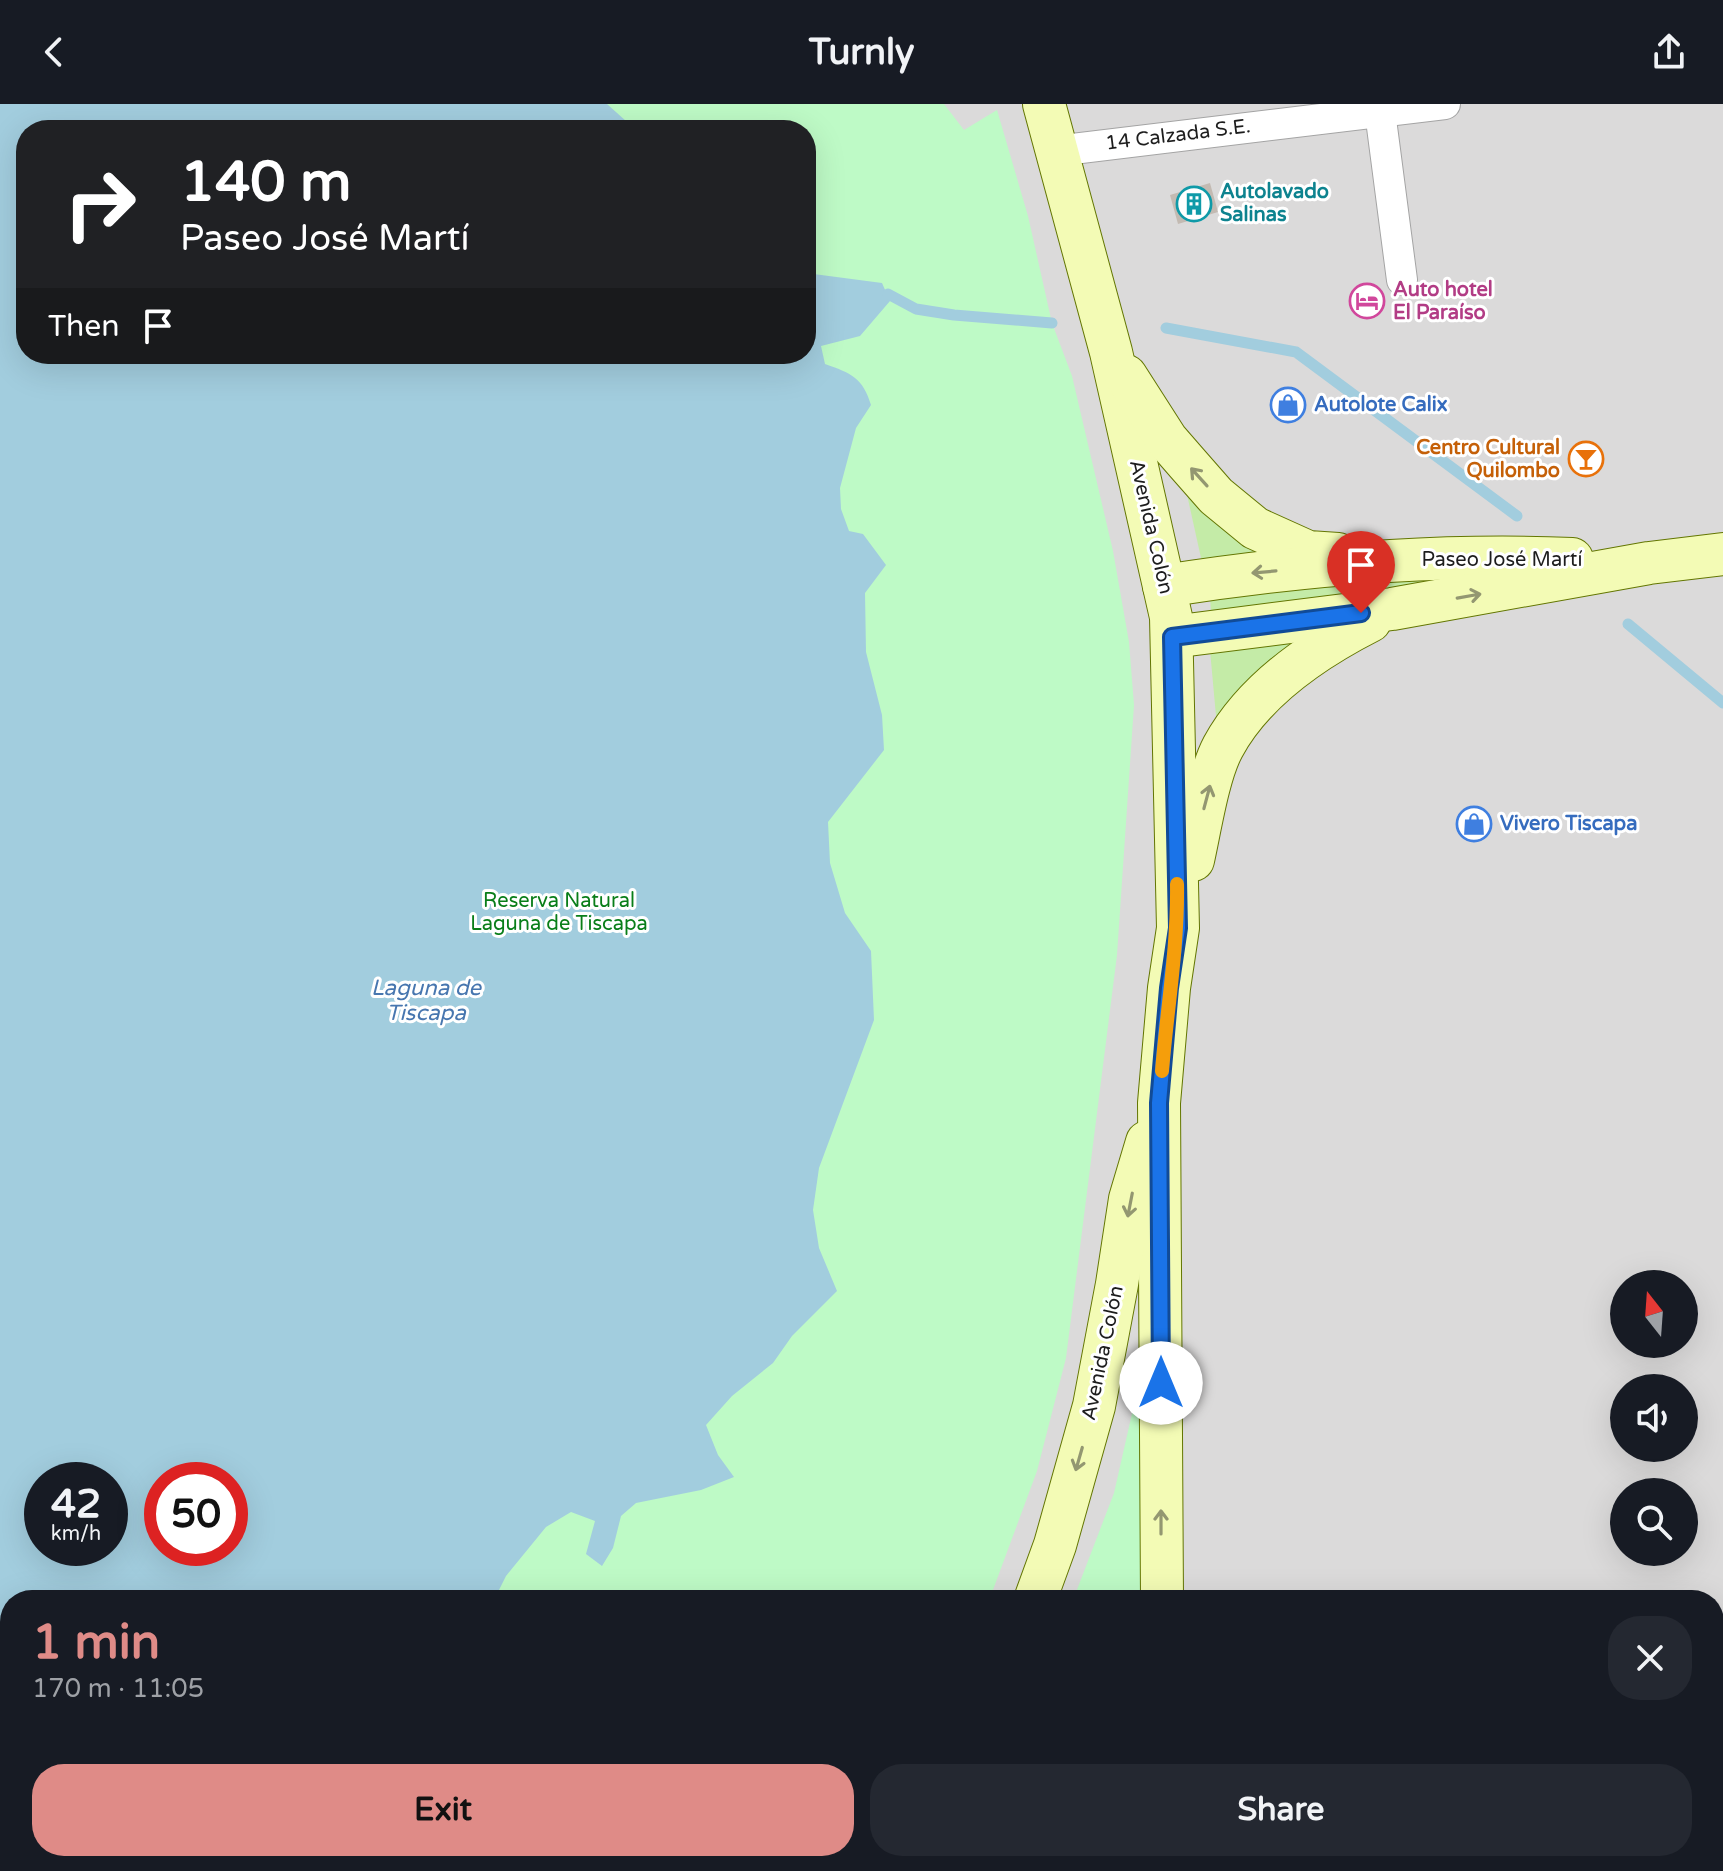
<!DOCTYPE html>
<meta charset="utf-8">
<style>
:root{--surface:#171b24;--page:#242831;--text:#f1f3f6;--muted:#9ea1a6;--accent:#df8b87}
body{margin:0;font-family:"Varela Round",sans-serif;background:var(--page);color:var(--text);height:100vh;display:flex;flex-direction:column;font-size:30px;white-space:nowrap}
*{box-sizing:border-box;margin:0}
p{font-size:26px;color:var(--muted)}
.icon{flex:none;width:44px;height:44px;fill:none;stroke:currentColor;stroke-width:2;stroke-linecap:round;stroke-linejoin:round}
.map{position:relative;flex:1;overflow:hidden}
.side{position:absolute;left:0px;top:1486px;width:1724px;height:282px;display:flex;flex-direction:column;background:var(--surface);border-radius:32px 32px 0 0;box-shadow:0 8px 32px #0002}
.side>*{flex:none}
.top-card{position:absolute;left:16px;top:16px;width:800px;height:244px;border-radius:32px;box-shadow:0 8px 32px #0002;background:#202124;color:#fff;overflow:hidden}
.needle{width:52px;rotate:343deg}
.buttons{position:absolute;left:1610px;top:1166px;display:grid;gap:16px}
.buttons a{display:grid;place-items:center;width:88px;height:88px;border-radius:50%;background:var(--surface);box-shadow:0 8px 32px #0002;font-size:40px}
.speed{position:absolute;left:24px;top:1358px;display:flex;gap:16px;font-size:40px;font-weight:700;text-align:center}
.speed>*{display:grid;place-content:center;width:104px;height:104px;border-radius:50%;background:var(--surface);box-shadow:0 8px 32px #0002;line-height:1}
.speed small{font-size:20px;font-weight:400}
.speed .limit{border:12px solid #d22;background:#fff;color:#111}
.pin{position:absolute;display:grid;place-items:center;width:68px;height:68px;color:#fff;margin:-82px -34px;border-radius:50% 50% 50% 0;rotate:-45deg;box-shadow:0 0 8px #0007}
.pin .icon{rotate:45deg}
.me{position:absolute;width:88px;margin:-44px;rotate:0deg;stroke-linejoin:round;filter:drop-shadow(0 0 6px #0008)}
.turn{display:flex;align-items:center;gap:28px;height:168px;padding:0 32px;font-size:36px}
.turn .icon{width:104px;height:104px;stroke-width:2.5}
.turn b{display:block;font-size:56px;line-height:68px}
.then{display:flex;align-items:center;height:76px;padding:0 32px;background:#0003;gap:16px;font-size:30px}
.round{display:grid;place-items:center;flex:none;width:84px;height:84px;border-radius:32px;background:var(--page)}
.headline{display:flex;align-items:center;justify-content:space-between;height:136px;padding:0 32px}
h1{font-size:48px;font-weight:700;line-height:60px;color:var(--accent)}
.cta{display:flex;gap:16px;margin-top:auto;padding:16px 32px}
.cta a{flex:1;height:92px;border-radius:32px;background:var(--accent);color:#111;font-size:32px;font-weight:700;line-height:92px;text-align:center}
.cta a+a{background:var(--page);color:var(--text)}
header{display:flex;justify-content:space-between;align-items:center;height:104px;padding:0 32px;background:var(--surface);font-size:36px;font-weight:700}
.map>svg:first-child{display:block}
.residential{fill:#dbdada;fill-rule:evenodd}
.grass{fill:#c4eba7}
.park{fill:#befac6;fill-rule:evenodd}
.water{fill:#a2cdde;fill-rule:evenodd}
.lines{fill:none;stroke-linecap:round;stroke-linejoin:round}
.stream{stroke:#a2cdde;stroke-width:11}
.building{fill:#c3bab2}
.street-casing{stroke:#a4a4a4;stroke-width:32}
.secondary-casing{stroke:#637602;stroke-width:44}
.highway-casing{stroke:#dd2056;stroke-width:46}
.street{stroke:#fff;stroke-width:30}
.secondary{stroke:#f3fbb5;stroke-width:42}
.highway{stroke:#e88895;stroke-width:44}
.oneway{stroke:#939771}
.route-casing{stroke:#114b97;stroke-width:20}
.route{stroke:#1a73e8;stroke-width:14}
.slow{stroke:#f59e0b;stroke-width:14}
.labels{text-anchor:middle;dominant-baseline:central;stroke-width:6;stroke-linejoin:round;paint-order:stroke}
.street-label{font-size:20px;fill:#1d1d1d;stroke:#fff}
.culture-label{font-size:20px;font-weight:bold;fill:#0d838f;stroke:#fff;text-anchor:start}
.hotel-label{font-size:20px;font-weight:bold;fill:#b23c85;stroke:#fff;text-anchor:start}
.shop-label{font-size:20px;font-weight:bold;fill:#366cbe;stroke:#fff;text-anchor:start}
.food-label{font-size:20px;font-weight:bold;fill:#c56008;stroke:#fff;text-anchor:end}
.park-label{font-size:20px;fill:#097e19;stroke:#fff}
.water-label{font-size:22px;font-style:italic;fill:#4776af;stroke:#fff}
</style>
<header><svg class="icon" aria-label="back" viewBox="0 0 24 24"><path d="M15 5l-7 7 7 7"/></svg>Turnly<svg class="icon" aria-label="share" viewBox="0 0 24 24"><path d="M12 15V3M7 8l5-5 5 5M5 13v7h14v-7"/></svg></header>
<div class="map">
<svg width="1723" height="1767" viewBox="0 0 1723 1767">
<rect width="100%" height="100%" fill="#efebe3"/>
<!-- residential -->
<path class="residential" d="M0,0H1723V1767H0ZM26,26H806V250H26ZM1624,1180H1684V1240H1624ZM1624,1284H1684V1344H1624ZM42,1376H110V1444H42ZM162,1376H230V1444H162ZM1624,1388H1684V1448H1624ZM10,1496H1714V1758H10Z"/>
<!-- grass -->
<g class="grass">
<polygon points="1184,377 1279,454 1203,463"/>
<polygon points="1463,474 1211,509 1210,492 1282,481"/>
<polygon points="1322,526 1218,634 1210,546"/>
</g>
<!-- park -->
<g class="park">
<path d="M0,0H944L964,26L997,6L1028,112L1052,219L1072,272L1113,447L1129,538L1134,601L1117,851L1066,1254L1037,1367L990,1494L988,1496H10V1758H725L715,1767H0ZM26,26H806V250H26ZM42,1376H110V1444H42ZM162,1376H230V1444H162Z"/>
<polygon points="1150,1230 1144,1496 1073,1496 1114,1389"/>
<polygon points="886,1758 1135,1758 1133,1767 878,1767"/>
</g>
<!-- water -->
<path class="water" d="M0,0H607L636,26H26V250H806V169L882,179L890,197L860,232L821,242L825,260C851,269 863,274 871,301L856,324L840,384L841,405L849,427L863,430L886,461L865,489L866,548L882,611L884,646L828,718L830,759L845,809L871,847L874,916L819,1064L813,1106L819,1144L837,1187L792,1232L773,1259L732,1292L706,1321L718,1351L734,1373L701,1386L636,1399L621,1412L613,1444L602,1462L586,1450L595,1417L571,1408L546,1423L506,1472L494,1496H10V1701L0,1711ZM42,1376H110V1444H42ZM162,1376H230V1444H162Z"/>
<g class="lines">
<!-- stream -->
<g class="stream">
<polyline points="888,190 916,205 954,211 1052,219"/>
<polyline points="1166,224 1296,248 1517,412"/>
<polyline points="1628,520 1723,599"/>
<polyline points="1714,1727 1723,1717"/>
<polyline points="1676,1767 1684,1758"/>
</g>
</g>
<!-- building -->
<polygon class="building" points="1210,79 1218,108 1178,120 1170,91"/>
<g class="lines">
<!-- street casing -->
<g class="street-casing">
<g id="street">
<polyline points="1379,0 1402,176"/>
<polyline points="1056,47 1445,0"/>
</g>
</g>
<!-- secondary casing -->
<g class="secondary-casing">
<g id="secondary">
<polyline points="1044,0 1111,248 1171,513 1178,824 1169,884 1159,999 1162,1496"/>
<polyline points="1126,272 1167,336 1187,359 1216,392 1255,424 1308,448 1338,450"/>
<path d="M1164,482C1299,461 1436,449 1572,455"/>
<polyline points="1172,533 1392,505 1649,459 1723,450"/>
<path d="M1193,756C1200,725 1208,671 1223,643C1254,586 1313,546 1370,517"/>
<polyline points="1035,1496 1055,1441 1094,1302 1117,1180 1130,1095 1147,1038"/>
<polyline points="823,1767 832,1758"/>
</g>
</g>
<!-- highway casing -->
<g class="highway-casing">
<g id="highway">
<polyline points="848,1767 857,1758"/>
<polyline points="1151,1767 1152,1758"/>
</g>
</g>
<!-- street -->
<use href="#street" class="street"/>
<!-- secondary -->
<use href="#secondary" class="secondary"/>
<!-- highway -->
<use href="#highway" class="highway"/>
</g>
<!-- one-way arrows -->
<defs><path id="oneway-shaft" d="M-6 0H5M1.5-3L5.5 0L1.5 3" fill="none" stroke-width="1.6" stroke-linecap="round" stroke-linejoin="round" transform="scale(2)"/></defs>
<g class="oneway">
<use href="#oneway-shaft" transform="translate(1199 373) rotate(-132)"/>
<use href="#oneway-shaft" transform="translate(1264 468) rotate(175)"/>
<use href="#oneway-shaft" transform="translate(1469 492) rotate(-10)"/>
<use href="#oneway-shaft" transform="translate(1207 693) rotate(-75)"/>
<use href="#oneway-shaft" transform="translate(1130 1101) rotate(101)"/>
<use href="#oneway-shaft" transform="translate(1079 1355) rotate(106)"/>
<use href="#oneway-shaft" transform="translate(1161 1418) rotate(-90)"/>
</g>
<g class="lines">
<!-- route casing -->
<g class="route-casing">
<polyline id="route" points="1161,1279 1159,999 1169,884 1178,824 1172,533 1361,509"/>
</g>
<!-- route -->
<use href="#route" class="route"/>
<!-- slow -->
<path class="slow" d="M1162,967C1167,905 1178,843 1177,780"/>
</g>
<!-- icons -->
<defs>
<g id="building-ring" transform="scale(1.8)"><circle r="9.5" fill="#fff" stroke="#0f9aa8" stroke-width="1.5"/><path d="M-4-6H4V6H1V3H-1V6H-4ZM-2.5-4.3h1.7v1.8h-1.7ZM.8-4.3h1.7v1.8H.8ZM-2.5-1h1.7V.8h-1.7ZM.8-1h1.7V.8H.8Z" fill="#0f9aa8"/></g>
<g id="hotel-ring" transform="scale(1.8)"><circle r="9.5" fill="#fff" stroke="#d1479c" stroke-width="1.5"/><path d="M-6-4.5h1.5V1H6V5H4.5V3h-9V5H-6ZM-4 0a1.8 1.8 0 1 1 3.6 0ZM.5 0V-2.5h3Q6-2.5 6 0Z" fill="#d1479c"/></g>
<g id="shop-ring" transform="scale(1.8)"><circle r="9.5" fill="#fff" stroke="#3f7fe0" stroke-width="1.5"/><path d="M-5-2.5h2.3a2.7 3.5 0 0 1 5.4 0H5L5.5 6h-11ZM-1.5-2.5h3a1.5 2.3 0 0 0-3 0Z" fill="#3f7fe0"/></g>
<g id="bar-ring" transform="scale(1.8)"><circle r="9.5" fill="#fff" stroke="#e8710a" stroke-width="1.5"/><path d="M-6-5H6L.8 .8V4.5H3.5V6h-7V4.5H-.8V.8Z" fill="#e8710a"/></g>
</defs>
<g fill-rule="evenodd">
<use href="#building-ring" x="1194" y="100"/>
<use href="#hotel-ring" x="1367" y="197"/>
<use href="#shop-ring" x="1288" y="301"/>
<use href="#bar-ring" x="1586" y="355"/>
<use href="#shop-ring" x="1474" y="720"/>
</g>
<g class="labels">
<!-- street labels -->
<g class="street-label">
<text transform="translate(1178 31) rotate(-7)">14 Calzada S.E.</text>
<text transform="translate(1151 423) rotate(77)">Avenida Colón</text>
<text x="1502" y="456">Paseo José Martí</text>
<text transform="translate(1103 1249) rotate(-78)">Avenida Colón</text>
</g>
<!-- culture labels -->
<g class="culture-label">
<text x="1220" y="88">Autolavado<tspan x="1220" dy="23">Salinas</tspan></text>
</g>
<!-- hotel labels -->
<g class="hotel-label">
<text x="1393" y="186">Auto hotel<tspan x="1393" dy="23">El Paraíso</tspan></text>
</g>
<!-- shop labels -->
<g class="shop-label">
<text x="1314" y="301">Autolote Calix</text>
<text x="1500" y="720">Vivero Tiscapa</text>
</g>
<!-- food labels -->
<g class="food-label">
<text x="1560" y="344">Centro Cultural<tspan x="1560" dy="23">Quilombo</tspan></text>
</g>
<!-- park labels -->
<g class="park-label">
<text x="559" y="797">Reserva Natural<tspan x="559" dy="23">Laguna de Tiscapa</tspan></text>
</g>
<!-- water labels -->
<g class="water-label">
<text x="426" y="884">Laguna de<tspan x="426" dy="25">Tiscapa</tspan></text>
</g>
</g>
</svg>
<div class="buttons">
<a><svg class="needle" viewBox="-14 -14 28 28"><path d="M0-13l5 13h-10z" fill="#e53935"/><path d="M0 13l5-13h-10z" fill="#9ea1a6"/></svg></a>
<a><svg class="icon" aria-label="sound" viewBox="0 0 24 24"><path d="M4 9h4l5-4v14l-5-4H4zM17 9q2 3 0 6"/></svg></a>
<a><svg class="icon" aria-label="search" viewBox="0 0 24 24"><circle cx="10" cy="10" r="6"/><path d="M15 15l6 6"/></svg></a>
</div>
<div class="speed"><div>42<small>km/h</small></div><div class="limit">50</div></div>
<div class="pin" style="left:1361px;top:509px;background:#d93025"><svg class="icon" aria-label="arrive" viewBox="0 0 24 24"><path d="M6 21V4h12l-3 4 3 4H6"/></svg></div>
<svg class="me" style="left:1161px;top:1279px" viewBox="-20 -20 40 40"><circle r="19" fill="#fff"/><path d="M0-13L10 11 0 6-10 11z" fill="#1a73e8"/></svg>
<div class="top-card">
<div class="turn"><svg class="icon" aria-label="right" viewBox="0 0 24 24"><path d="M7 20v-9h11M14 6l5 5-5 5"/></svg><div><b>140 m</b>Paseo José Martí</div></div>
<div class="then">Then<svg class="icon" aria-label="arrive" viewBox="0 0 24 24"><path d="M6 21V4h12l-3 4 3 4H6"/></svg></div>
</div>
<section class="side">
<div class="headline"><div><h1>1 min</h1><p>170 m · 11:05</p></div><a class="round"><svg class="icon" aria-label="close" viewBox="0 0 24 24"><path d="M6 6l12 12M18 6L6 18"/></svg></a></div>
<div class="cta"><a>Exit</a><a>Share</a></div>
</section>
</div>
